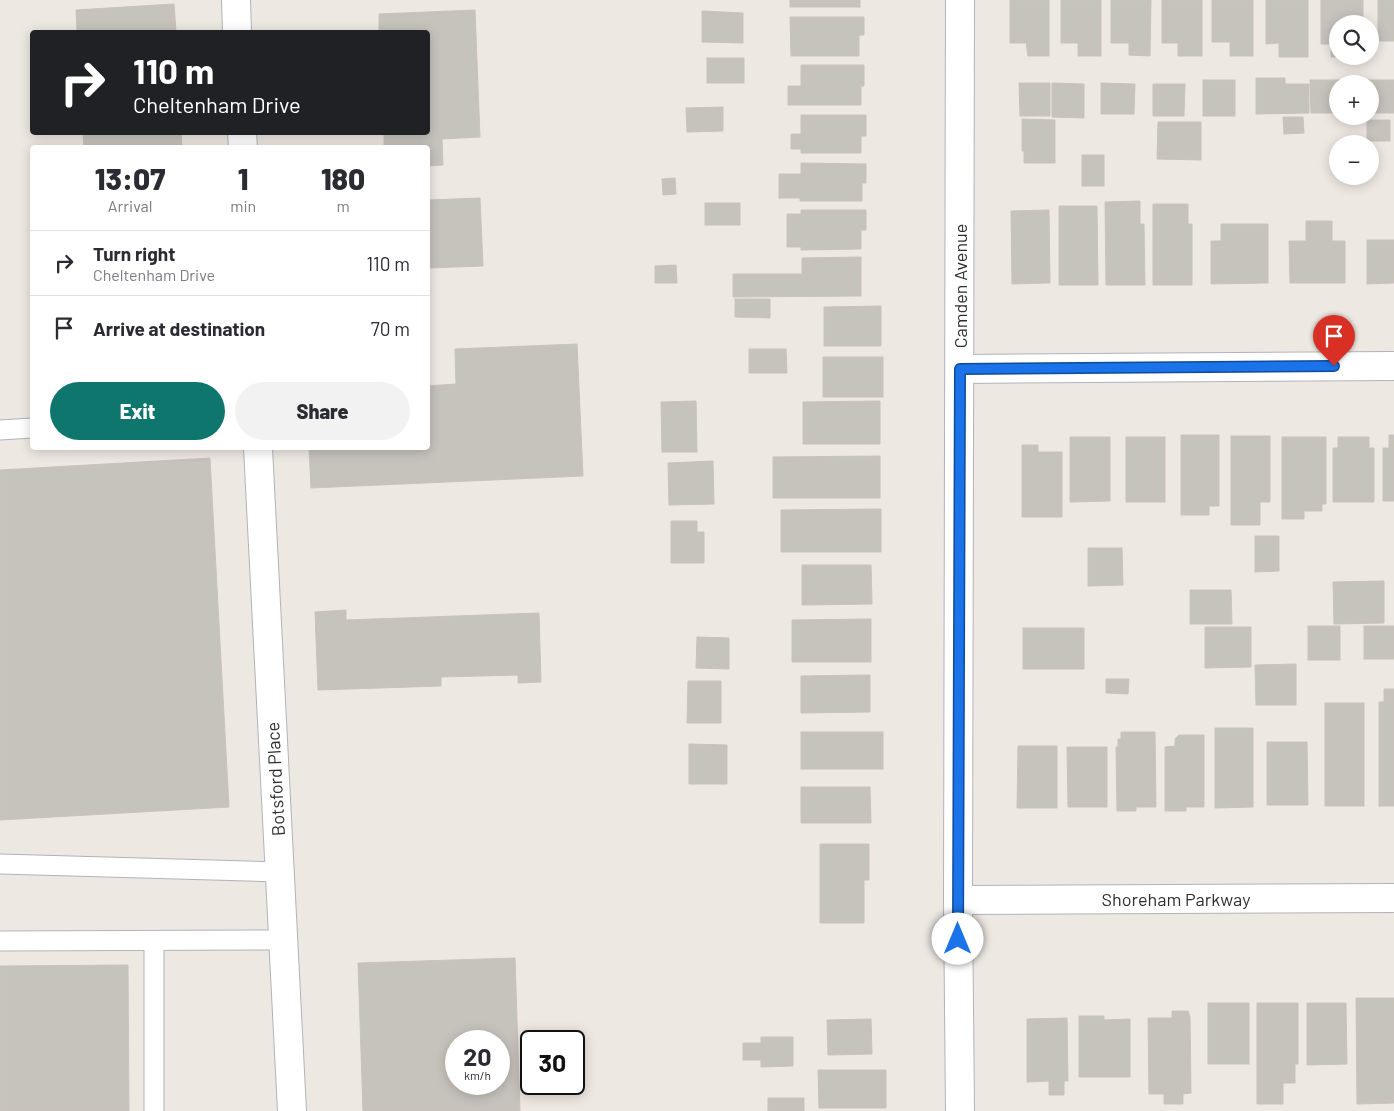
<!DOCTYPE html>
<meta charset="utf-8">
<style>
:root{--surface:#fff;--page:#f2f2f3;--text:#2b2b33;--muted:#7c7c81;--line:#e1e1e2;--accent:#0f766e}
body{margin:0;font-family:Barlow,sans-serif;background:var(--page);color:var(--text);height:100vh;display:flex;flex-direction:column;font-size:19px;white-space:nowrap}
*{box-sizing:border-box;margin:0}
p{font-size:16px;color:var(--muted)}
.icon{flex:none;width:28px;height:28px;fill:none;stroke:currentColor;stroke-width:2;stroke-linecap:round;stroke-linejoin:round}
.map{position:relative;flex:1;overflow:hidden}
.sheet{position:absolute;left:30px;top:145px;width:400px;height:305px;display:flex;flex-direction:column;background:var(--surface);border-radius:5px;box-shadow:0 2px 12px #0003}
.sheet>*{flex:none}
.banner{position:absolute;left:30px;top:30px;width:400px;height:105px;border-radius:5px;box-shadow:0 2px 12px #0003;background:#202124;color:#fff;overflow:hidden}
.tools{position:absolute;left:1329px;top:15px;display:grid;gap:10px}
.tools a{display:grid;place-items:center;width:50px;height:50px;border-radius:50%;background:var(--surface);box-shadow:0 2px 12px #0003;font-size:25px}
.speed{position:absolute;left:445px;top:1030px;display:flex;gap:10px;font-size:25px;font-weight:700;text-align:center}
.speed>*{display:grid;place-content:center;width:65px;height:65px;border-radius:50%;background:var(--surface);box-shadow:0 2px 12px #0003;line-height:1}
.speed small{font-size:12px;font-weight:400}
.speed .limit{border:2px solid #111;border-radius:8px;background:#fff;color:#111}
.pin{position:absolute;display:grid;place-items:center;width:42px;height:42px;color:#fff;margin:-51px -21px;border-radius:50% 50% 50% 0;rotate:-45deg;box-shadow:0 0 5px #0007}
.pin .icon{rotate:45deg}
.me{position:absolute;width:55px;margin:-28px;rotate:0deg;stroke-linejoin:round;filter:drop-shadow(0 0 4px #0008)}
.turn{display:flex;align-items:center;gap:18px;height:105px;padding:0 20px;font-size:22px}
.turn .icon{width:65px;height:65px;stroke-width:2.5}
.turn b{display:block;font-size:35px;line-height:42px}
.eta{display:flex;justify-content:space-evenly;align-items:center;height:85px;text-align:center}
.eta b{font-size:30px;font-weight:800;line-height:35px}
.primary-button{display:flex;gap:10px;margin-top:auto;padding:10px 20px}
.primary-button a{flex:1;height:58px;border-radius:30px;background:var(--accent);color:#fff;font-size:20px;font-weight:800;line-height:58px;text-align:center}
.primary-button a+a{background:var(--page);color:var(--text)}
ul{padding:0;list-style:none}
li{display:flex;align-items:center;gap:15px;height:65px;padding:0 20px;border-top:1px solid var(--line)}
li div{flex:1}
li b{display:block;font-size:19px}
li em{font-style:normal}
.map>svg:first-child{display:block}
.building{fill:#c6c2bc;stroke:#c9c4ba;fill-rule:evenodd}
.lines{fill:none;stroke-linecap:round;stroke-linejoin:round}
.lane-casing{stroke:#b1b3bc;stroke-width:21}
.street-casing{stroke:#b1b3bc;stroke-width:30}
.lane{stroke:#fff;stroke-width:19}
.street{stroke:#fff;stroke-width:28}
.route-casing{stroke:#114b97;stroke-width:12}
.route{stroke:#1a73e8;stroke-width:9}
.labels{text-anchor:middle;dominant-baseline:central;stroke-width:4;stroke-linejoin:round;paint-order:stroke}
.street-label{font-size:18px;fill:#2d2d2d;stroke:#fff}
</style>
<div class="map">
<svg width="1394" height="1111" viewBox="0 0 1394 1111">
<rect width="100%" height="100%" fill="#ede8e1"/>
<!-- building -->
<g class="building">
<rect x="790" y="0" width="70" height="7"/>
<polygon points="1010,0 1049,0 1049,56 1028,56 1026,43 1010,43"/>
<polygon points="1061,0 1101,0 1101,56 1078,56 1078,43 1061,43"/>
<polygon points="1111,0 1151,0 1150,56 1129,55 1129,43 1111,43"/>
<polygon points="1162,0 1202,0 1202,56 1178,56 1178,43 1162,43"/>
<polygon points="1212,0 1253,0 1253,56 1230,56 1230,42 1212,42"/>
<polygon points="1266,0 1308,0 1308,57 1279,57 1279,43 1266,44"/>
<polygon points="1321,0 1363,0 1363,24 1338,24 1338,56 1363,57 1331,57 1331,44 1321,44"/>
<rect x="1378" y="0" width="16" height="41"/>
<polygon points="174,4 176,32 77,32 76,10"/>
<polygon points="475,10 480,137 442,139 443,165 428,166 428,148 384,148 384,132 428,132 428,32 379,32 379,14"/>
<polygon points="702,11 743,13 743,43 702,42"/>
<polygon points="790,17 864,17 864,35 859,35 859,56 791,56"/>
<rect x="707" y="58" width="37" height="25"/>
<polygon points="801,65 864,65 864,86 861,86 861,105 788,105 788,86 801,86"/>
<polygon points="1256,78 1285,78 1285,84 1309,84 1309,113 1256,114"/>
<rect x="1203" y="80" width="32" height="36"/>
<polygon points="1310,80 1342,80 1342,84 1338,84 1338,113 1311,113"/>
<polygon points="1365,80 1394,80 1394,113 1370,113 1370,84 1365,84"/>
<polygon points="1019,83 1050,83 1050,116 1020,116"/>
<polygon points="1052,83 1084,84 1084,118 1052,117"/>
<polygon points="1101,83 1135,84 1134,114 1101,114"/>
<polygon points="1153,84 1185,84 1184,116 1153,116"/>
<polygon points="723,107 723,131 687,132 686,108"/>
<polygon points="801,115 866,115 866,136 861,136 861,153 801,153 801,149 791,149 791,134 801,134"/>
<polygon points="1283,117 1303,117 1304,133 1284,134"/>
<polygon points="1022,119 1055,120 1055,163 1024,163 1024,151 1022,151"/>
<rect x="1367" y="120" width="23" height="21"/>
<polygon points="1158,122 1201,122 1201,160 1157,159"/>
<polygon points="83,132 181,132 182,148 84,148"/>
<rect x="1082" y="155" width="22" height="31"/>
<polygon points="801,163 866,164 866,183 862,183 862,201 800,201 800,198 779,198 779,174 801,174"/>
<polygon points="675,178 676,194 663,195 662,179"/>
<polygon points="480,198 483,266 428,268 428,200"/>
<polygon points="1140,201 1140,224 1144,224 1145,285 1106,285 1105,202"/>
<rect x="705" y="203" width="35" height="22"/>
<polygon points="1153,204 1188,204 1188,224 1192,224 1192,285 1153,285"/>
<polygon points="1059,206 1097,206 1098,285 1059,285"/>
<polygon points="801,210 866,210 866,230 861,230 861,249 801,250 801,247 787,247 787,214 801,214"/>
<polygon points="1049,210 1050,283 1012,284 1011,211"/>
<polygon points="1306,221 1332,221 1332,241 1345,241 1345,283 1290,283 1289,241 1306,241"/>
<polygon points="1221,224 1268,224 1268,283 1211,284 1211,241 1221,241"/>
<polygon points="1367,240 1394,240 1394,283 1367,284"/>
<polygon points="861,257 861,296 733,297 733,274 802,274 802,258"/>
<polygon points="676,265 677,283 655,283 655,266"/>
<polygon points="735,299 770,299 770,318 735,317"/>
<polygon points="881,306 881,346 824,346 824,307"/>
<polygon points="577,344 583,476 311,488 309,448 428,448 428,386 456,384 455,349"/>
<polygon points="749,349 786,349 787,373 749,373"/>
<rect x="823" y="357" width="60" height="40"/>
<polygon points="696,401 697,452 662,452 661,402"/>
<polygon points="880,401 880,444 803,444 803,402"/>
<polygon points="1181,435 1219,435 1219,506 1209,506 1209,515 1181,515"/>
<polygon points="1389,435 1394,435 1394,501 1383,501 1383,448 1389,448"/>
<polygon points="1231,436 1270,436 1270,502 1260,502 1260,525 1231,525"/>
<polygon points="1070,437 1110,437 1110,501 1070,502"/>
<rect x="1126" y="437" width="39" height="65"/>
<polygon points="1282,437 1326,437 1326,504 1322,504 1322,511 1304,511 1304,519 1282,519"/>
<polygon points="1338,437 1369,437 1369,448 1374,448 1374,502 1333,502 1333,448 1338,448"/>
<polygon points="1022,445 1038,445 1038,452 1062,452 1062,517 1022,517"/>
<polygon points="880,456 880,498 773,498 773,457"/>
<polygon points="210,458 229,807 0,820 0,470"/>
<polygon points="713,461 714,504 669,505 668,463"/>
<polygon points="881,509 881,552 781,552 781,510"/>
<polygon points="671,521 697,521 697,532 704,532 704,563 671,563"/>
<polygon points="1255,536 1279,536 1279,571 1255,572"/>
<polygon points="1088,548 1122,548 1123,585 1088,586"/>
<polygon points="802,565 871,565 872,604 802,605"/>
<polygon points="1384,581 1384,623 1334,624 1333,582"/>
<polygon points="1190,590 1231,590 1232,624 1190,624"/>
<polygon points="346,610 346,620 539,613 541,682 518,683 518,675 441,677 441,686 318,690 315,612"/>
<polygon points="871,619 871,662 792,662 792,620"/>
<rect x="1308" y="626" width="32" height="34"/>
<rect x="1364" y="626" width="30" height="33"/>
<polygon points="1205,627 1251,627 1251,667 1205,668"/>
<rect x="1023" y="628" width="61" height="41"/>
<polygon points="697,637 729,638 729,669 696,668"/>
<polygon points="1296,664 1296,705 1256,705 1255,665"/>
<polygon points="870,675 870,712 801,713 801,676"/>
<polygon points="1106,679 1129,679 1128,694 1106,693"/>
<polygon points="688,681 721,681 721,723 687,723"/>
<polygon points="1384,689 1394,689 1394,806 1379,806 1379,702 1384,702"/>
<rect x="1325" y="703" width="39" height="103"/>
<polygon points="1215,728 1253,728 1253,807 1215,808"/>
<rect x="801" y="732" width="82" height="37"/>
<polygon points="1121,732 1155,732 1156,807 1136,807 1136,811 1117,811 1116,747 1118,747 1118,739 1121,739"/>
<polygon points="1179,735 1204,735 1204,807 1186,807 1186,811 1165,811 1165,747 1175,746 1175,739"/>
<polygon points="1267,742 1307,742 1308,805 1267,805"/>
<polygon points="689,744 727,745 727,784 689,784"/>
<polygon points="1018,746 1057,746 1057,808 1017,808"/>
<polygon points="1067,747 1107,747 1107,807 1068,807"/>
<polygon points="801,787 870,787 871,823 801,823"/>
<polygon points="820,844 869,844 869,880 864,880 864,923 820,923"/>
<path d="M515,958L520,1111H363L358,963ZM456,1041H499V1084H456Z"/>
<polygon points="128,965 129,1111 0,1111 0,966"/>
<polygon points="1356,998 1394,998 1394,1103 1357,1104"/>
<rect x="1208" y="1003" width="41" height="61"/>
<polygon points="1257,1003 1298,1003 1298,1064 1295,1064 1295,1083 1283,1083 1283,1104 1257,1104"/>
<polygon points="1307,1003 1346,1003 1347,1064 1307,1065"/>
<polygon points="1172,1011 1188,1011 1190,1017 1191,1093 1183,1094 1183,1104 1164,1104 1164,1094 1149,1094 1148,1018 1172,1018"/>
<polygon points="1079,1016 1104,1016 1104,1020 1130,1019 1130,1077 1079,1077"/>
<polygon points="1067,1018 1068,1081 1064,1081 1064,1095 1049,1095 1049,1081 1027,1082 1027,1019"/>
<polygon points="871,1019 872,1054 828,1055 827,1020"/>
<polygon points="761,1037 793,1037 793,1066 761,1067 761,1060 743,1060 743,1043 761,1043"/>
<polygon points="818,1070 886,1070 886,1108 819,1108"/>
<rect x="768" y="1098" width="36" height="13"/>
</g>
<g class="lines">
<!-- lane casing -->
<g class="lane-casing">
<g id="lane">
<polyline points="0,430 32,428"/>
<polyline points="0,864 280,872"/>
<polyline points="0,941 283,940"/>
<polyline points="154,1111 154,941"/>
</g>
</g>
<!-- street casing -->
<g class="street-casing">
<g id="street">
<polyline points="236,0 237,32"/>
<polyline points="242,132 243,148"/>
<polyline points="960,369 1394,366"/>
<polyline points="258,448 292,1111"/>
<polyline points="958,900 1394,898"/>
<polyline points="960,1111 958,900 960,0"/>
</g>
</g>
<!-- lane -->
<use href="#lane" class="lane"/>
<!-- street -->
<use href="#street" class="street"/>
</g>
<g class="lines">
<!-- route casing -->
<g class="route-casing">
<polyline id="route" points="958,939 960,369 1334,366"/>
</g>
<!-- route -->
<use href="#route" class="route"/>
</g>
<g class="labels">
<!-- street labels -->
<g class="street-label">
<text transform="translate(960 286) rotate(-90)">Camden Avenue</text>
<text transform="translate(275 779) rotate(-93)">Botsford Place</text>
<text x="1176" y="899">Shoreham Parkway</text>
</g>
</g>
</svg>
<div class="tools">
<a><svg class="icon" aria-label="search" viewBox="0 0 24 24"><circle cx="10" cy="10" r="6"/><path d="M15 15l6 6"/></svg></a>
<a>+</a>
<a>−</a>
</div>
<div class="speed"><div>20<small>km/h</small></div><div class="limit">30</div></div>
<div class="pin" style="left:1334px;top:366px;background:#d93025"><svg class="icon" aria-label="arrive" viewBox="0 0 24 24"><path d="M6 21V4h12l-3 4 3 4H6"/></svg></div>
<svg class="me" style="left:958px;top:939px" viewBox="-20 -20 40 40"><circle r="19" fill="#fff"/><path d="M0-13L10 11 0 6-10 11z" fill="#1a73e8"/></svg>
<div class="banner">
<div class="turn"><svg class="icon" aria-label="right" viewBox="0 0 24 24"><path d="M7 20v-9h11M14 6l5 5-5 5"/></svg><div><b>110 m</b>Cheltenham Drive</div></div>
</div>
<section class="sheet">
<div class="eta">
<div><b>13:07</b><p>Arrival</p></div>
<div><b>1</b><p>min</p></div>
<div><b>180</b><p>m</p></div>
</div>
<ul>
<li><svg class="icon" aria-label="right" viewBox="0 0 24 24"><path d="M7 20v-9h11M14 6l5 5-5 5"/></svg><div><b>Turn right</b><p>Cheltenham Drive</p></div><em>110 m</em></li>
<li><svg class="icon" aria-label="arrive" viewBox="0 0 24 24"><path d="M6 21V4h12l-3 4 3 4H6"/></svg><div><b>Arrive at destination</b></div><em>70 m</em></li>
</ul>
<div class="primary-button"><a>Exit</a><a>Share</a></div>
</section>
</div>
